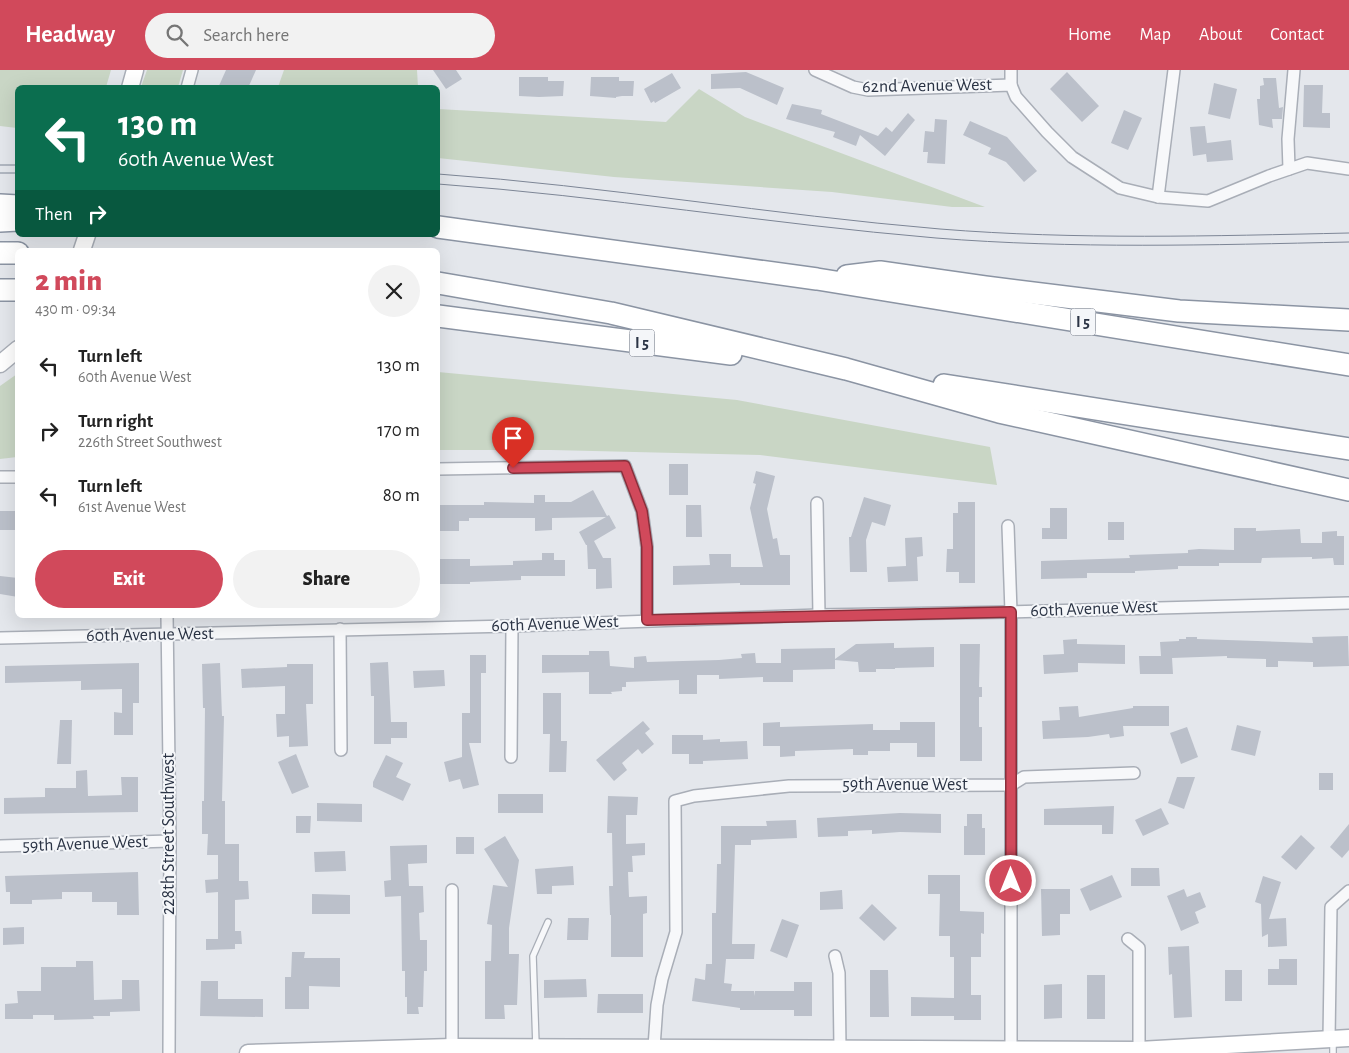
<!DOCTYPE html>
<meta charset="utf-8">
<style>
:root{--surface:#fff;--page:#f2f2f2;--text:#222;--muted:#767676;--accent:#d1495b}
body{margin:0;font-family:"Alegreya Sans",sans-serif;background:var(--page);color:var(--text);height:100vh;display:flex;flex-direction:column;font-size:19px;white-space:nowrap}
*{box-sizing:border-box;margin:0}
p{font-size:16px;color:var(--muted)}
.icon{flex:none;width:28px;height:28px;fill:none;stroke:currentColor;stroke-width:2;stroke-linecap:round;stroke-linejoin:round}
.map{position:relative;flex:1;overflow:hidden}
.sheet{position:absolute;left:15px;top:178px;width:425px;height:370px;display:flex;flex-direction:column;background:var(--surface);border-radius:8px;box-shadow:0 5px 20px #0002}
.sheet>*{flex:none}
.hud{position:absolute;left:15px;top:15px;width:425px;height:152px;border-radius:8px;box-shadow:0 5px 20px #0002;background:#0b6e4f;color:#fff;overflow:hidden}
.pin{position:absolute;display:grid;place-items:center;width:42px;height:42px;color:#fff;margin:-51px -21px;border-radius:50% 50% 50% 0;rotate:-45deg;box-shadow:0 0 5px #0007}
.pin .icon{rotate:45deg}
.me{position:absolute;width:55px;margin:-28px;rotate:0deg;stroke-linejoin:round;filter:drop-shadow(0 0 4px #0008)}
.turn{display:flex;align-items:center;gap:18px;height:105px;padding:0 20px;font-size:22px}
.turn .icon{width:65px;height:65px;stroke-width:2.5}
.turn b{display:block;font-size:35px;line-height:42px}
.then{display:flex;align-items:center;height:48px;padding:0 20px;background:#0003;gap:10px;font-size:19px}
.round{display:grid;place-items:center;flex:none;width:52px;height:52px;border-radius:26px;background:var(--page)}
.overview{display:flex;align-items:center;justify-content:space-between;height:85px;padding:0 20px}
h1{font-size:30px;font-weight:800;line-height:38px;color:var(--accent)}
.primary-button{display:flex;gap:10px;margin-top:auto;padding:10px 20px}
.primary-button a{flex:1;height:58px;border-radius:30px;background:var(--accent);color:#fff;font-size:20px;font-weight:800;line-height:58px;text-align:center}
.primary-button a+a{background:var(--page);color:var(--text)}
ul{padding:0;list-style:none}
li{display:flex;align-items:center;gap:15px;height:65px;padding:0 20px}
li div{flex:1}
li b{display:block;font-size:19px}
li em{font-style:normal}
header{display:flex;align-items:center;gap:30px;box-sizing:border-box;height:70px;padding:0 25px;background:var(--accent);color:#fff}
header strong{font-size:24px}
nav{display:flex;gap:28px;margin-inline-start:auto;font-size:18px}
.search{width:350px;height:45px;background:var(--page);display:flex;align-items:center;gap:12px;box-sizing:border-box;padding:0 18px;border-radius:28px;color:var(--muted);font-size:19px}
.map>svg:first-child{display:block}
.green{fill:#c9d6c5}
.building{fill:#bbc0ca}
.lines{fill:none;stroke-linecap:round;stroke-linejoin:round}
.lane-casing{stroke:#a9aeb7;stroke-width:8}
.street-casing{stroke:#a9aeb7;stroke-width:14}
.secondary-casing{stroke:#a9aeb7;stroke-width:19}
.highway-casing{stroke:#8b94a3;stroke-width:24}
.lane{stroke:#f7f8fa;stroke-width:5.5}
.street{stroke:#f7f8fa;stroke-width:11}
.secondary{stroke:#fff;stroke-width:16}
.highway{stroke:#fff;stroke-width:21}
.tram{stroke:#7d8696;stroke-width:1}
.route-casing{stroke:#882f3b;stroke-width:12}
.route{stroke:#d1495b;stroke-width:9}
.labels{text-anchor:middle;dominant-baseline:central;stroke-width:4;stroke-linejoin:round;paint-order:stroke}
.shield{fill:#f4f6f9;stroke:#676e7b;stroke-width:1}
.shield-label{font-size:16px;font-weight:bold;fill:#2b3445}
.street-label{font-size:18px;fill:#2b3445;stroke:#f4f6f9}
</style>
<header>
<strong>Headway</strong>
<div class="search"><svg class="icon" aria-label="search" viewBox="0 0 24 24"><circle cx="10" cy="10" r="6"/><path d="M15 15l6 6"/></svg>Search here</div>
<nav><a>Home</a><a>Map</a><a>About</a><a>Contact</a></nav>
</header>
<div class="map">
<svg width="1349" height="983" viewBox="0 0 1349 983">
<rect width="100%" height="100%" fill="#e4e7ec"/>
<!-- green -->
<g class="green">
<polygon points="0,0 111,0 106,17 18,18 17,58 0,56"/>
<polygon points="147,0 183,0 178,17 141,17"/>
<polygon points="284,0 417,0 418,17 278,17"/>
<polygon points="699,19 745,47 985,137 952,137 832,122 614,107 438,88 438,39 666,52"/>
<polygon points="438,302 737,330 990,377 997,415 760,385 551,380 438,380"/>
<polygon points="17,304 17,387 0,389 0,316"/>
</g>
<!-- building -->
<g class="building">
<polygon points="226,0 256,0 248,18 218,18"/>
<polygon points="433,0 456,0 462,9 446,19"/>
<polygon points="746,2 784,18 777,35 740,18 711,19 711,4"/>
<polygon points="1067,2 1099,36 1082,52 1050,19"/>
<polygon points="672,3 681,18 655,33 654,31 651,33 644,19"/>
<polygon points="519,7 548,7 548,11 564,11 563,26 539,27 519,26"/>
<polygon points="591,7 619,7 619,11 634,11 633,26 622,26 616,27 616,28 590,26"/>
<polygon points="1263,8 1276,8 1279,38 1283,37 1282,49 1272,49 1273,58 1259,55 1257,29 1260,29 1260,16 1264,15"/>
<polygon points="1214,13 1237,19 1230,49 1208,44"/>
<polygon points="1304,15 1323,15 1322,43 1330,43 1330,58 1303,57"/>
<polygon points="792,34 822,40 821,44 878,66 886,57 892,62 908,43 915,50 885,86 860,65 856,76 833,67 835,62 786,49"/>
<polygon points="1124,40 1142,48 1128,80 1111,73"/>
<polygon points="935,49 947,50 945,94 927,93 928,82 923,82 925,61 934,62"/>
<polygon points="970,51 1007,67 1037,101 1024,112 1006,92 988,84 991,78 963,65"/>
<polygon points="1205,56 1207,73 1231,70 1233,90 1207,92 1206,84 1193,86 1190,57"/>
<rect x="669" y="394" width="19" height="31"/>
<polygon points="756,401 775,406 767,439 773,469 777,468 780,485 790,485 790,515 740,515 740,513 673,515 673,496 710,495 709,484 731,484 731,497 763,497 750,438 756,414 753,413"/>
<polygon points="593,420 607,446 609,445 616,458 594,471 603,488 611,488 612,518 596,519 596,499 588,499 587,475 586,475 579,462 606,447 552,448 552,460 535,461 535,448 469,448 469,451 459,451 459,461 439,461 438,435 484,435 484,432 534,433 534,425 545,425 545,432 571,432"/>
<polygon points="864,427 891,435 885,456 872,452 866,470 867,502 850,502 849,467 851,467"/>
<polygon points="958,432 975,432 975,513 959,513 959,502 946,502 947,479 953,479 953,443 958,443"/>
<polygon points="686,435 701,435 702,467 686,467"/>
<polygon points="1050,438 1067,438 1067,469 1042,469 1042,458 1050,458"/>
<rect x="0" y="441" width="18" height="19"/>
<rect x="1108" y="452" width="16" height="18"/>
<polygon points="1234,458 1256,458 1256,461 1300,459 1301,473 1322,473 1322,462 1337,461 1337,466 1344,466 1344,495 1334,495 1333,488 1312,489 1312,487 1262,488 1261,493 1219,493 1219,496 1178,496 1178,499 1135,501 1135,503 1087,503 1087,508 1041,509 1041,491 1130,488 1129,485 1188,483 1188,480 1199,479 1234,480"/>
<polygon points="922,467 923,486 917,487 918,511 888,512 887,497 906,496 905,468"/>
<polygon points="542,483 554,483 554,490 565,490 565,506 521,506 521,510 470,512 470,514 438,514 438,489 470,489 470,496 513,495 513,491 542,490"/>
<polygon points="0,506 18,508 18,527 0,524"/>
<polygon points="1348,566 1349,596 1313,597 1313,592 1278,591 1278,597 1266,597 1266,589 1227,588 1227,586 1172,588 1173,604 1140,604 1139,586 1161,586 1160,572 1179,571 1179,569 1186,569 1186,567 1197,567 1197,569 1313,573 1312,567"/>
<polygon points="1077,569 1077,574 1125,575 1125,594 1078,593 1078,602 1044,604 1043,585 1064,584 1063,570"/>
<polygon points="894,573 894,578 934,577 934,597 895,598 895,599 876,599 876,602 859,602 858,592 835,590 835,599 793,600 793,612 763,612 763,607 719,609 719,605 697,605 697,624 679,624 679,610 626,612 626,617 622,617 622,621 611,622 612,624 589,624 589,602 542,603 542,585 589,585 589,581 609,581 610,596 634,598 634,587 646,586 647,592 719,590 742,588 741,584 755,583 756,593 781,593 781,579 835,578 835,589 856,574"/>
<polygon points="960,574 980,574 979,617 982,617 982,627 979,627 979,657 982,657 982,691 960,691"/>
<polygon points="470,585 486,585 486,603 481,603 481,673 469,673 479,715 463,719 460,709 449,712 444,692 462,687 462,643 470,643"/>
<polygon points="388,592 391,652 407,652 407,668 391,668 391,674 374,674 374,626 371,626 370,593"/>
<polygon points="139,593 139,633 133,633 133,665 114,665 114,642 122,643 122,619 81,620 81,611 5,613 5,596"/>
<polygon points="220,593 222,646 224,646 222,731 225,731 225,774 239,774 239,811 248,811 249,829 235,830 235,861 241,861 242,874 235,874 235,879 206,880 206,869 218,869 218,822 206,823 205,810 218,809 218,785 207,785 208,764 202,764 202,731 204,731 205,638 203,638 202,594"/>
<polygon points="287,594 313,594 313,634 306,634 308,676 289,677 289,666 277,667 276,644 285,644 285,616 242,618 241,599 287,597"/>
<polygon points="444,600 445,616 414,618 413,601"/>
<polygon points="543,623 561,623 561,671 567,671 566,702 549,702 550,664 543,664"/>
<polygon points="1078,636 1079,647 1133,638 1133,636 1169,636 1169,656 1123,656 1124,666 1110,668 1109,664 1088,667 1043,669 1042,651 1060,650 1059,637"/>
<polygon points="60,650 72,650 71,694 57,694"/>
<polygon points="643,651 650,659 645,663 654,674 642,684 638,679 622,693 627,700 614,711 596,690"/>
<polygon points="780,652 780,657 873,654 873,660 900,660 900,652 935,652 935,687 917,687 917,673 890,673 890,681 868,681 868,685 853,685 853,679 795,681 795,686 780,687 780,676 763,676 763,653"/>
<polygon points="1237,655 1261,661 1255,686 1231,680"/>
<polygon points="1187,657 1198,687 1181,694 1170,663"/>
<polygon points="672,665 703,665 703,670 720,669 720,672 747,671 748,689 703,691 703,694 689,694 689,684 672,684"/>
<polygon points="296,684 309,717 292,724 278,692"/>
<polygon points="386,685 403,693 396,707 411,714 403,731 373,717 373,712"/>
<polygon points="87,700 88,726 122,725 121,707 138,707 138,742 4,744 4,728 45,727 45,718 76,718 76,701"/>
<rect x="1319" y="703" width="14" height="17"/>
<polygon points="1177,707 1195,707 1184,739 1168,733"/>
<rect x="498" y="724" width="45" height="19"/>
<polygon points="608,726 638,727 637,745 626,745 626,774 645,773 645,785 632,786 633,802 628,802 629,827 647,826 647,843 643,844 643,887 611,887 611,845 610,845 609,816 613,816 612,763 607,763"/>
<polygon points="317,733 362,734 362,752 317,751"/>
<polygon points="1114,736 1113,764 1102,764 1102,755 1044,755 1044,739"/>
<polygon points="1161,738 1169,754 1143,766 1135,750"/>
<polygon points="900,743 941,744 941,763 900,762 872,764 872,760 848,761 848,766 818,767 817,748"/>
<polygon points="967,744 982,744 982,758 985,758 985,785 964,785 964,756 967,756"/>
<polygon points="296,746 311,746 310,763 296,763"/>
<polygon points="796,750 797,768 751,770 751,775 735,775 732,874 755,874 754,889 726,889 724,913 732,914 731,921 754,921 754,926 755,921 794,921 794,912 812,912 812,946 794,946 794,940 740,940 740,938 692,931 695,908 705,910 706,894 712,894 712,843 716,843 717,794 721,794 721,756 767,756 766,751"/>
<polygon points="1349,754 1349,780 1342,788 1330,777"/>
<polygon points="1301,765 1315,778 1296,800 1281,787"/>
<polygon points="505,766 519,790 509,858 509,884 519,884 517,935 504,935 505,949 485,949 485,891 491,891 492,855 487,854 493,815 508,817 484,779"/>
<rect x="456" y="767" width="18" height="17"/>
<polygon points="427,775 427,793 408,794 409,816 423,816 424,842 419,843 420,870 427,870 427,901 424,901 423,937 418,937 419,944 407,944 407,927 405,927 405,901 402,901 401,826 385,827 384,811 391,810 390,776"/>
<polygon points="345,781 346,801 315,802 314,782"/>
<polygon points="573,796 574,815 552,816 552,824 537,824 535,799"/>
<polygon points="1131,798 1159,798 1160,816 1131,816"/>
<polygon points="138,802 139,845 117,845 117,832 92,832 92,822 62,822 62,829 32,830 32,834 10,834 10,822 6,822 5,806"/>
<polygon points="928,805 960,805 960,841 984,842 984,864 981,863 981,887 971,887 971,925 981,925 981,950 954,950 954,946 911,946 911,927 954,928 954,887 950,887 950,866 939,866 940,824 928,824"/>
<polygon points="1112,805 1122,827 1090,841 1080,819"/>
<polygon points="1263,806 1281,812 1269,849 1286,848 1287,876 1268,877 1268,864 1262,867 1261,834 1255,832"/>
<polygon points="1041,819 1070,819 1070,844 1060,844 1060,865 1042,866"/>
<polygon points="1184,819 1187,827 1200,822 1206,837 1195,842 1199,853 1181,861 1167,826"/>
<polygon points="842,820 843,839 820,840 820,822"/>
<polygon points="312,824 350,825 350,844 312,844"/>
<polygon points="872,834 897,858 884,871 859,848"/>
<polygon points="568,848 589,848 588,870 567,870"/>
<polygon points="782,849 799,855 787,888 770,881"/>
<polygon points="24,857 24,874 3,875 3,858"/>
<polygon points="1189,876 1192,947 1174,948 1172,904 1169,905 1168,877"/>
<polygon points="292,882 305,882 304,888 340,888 340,917 309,916 309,939 285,939 285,907 291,907"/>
<polygon points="1279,889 1297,889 1297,915 1268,915 1268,899 1279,899"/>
<polygon points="76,891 93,891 94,930 122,929 122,910 139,910 140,941 110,942 110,946 93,946 94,949 54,950 54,945 33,945 33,949 5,949 5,934 18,933 17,921 41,921 41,897 76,897"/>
<polygon points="870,900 888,900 889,947 870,947"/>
<rect x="1225" y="900" width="17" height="31"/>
<rect x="1087" y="905" width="18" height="44"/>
<polygon points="586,909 587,927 544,928 544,910"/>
<polygon points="201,911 218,911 218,929 263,929 263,947 200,946"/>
<polygon points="1062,914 1062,948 1044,949 1044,915"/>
<polygon points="598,924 643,924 643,943 597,943"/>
</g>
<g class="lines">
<!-- lane casing -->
<g class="lane-casing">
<g id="lane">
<polyline points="1333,970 1333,983"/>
<polyline points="536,976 533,886 548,852"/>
</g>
</g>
<!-- street casing -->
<g class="street-casing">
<g id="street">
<polyline points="815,0 853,17 868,20 1011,15 1016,27 1047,62 1072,87 1120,118 1158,127 1208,131 1269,106 1307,93 1349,99"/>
<polyline points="1011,0 1011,15"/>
<polyline points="187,18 192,0"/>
<polyline points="1289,99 1288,69 1294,0"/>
<polyline points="1158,127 1174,0"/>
<polyline points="438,399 625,396 642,441 647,477 647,550"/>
<polyline points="0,407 18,407"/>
<polyline points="817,433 819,545"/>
<polyline points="1008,456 1011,542 1011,983"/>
<polyline points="167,545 170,771 169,983"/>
<polyline points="340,559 341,680"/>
<polyline points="0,568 512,556 819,545 1011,542 1349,533"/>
<polyline points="511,687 512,556"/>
<polyline points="0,776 170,771"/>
<polyline points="1128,869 1139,878 1139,980"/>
<polyline points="835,886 839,903 840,978"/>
<polyline points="1329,969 1331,837 1349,821"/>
<polyline points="452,977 452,820"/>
<polyline points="654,977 657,935 662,909 676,862 675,731 694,726 789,716 1011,715 1024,707 1134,703"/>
</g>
</g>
<!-- secondary casing -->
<g class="secondary-casing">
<g id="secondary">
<polyline points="130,18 135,0"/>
<polyline points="82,180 87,165"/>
<polyline points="0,294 18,279"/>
<polyline points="248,983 452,977 1139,980 1349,968"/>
</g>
</g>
<!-- highway casing -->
<g class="highway-casing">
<g id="highway">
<polyline points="0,135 18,136"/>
<polyline points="0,151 18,150"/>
<polyline points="438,157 817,209 1349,295"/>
<polyline points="0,183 18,183"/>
<polyline points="847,206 880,202 985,217 1179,241 1349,250"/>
<polyline points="438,213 611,243 846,299 999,342 1349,420"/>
<polyline points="0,220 18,220"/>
<polyline points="438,246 731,284"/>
<polyline points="944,315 1349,379"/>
</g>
</g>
<!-- lane -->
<use href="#lane" class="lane"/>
<!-- street -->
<use href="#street" class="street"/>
<!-- secondary -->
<use href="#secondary" class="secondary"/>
<!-- highway -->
<use href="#highway" class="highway"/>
<!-- tram -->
<g class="tram">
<polyline points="0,95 18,95"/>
<polyline points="0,103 18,103"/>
<path d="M438,104C606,116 772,145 940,159C1077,170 1212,166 1349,163"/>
<path d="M438,114C604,126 769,154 936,168C1073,179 1211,175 1349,172"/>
</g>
</g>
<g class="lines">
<!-- route casing -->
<g class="route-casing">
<polyline id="route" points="513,398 625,396 642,441 647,477 647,550 1011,542 1011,811"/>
</g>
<!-- route -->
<use href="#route" class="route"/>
</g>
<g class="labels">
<!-- shield labels -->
<g class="shield">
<rect x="1070.5" y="238.5" width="25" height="27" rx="4"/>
<rect x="629.5" y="259.5" width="25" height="27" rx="4"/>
</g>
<g class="shield-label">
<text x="1083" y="252">I 5</text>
<text x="642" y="273">I 5</text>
</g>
<!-- street labels -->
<g class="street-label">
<text transform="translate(927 16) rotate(-1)">62nd Avenue West</text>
<text transform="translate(1094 539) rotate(-2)">60th Avenue West</text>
<text transform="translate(555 554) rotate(-2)">60th Avenue West</text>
<text transform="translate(150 565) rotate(-1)">60th Avenue West</text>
<text x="905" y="715">59th Avenue West</text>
<text transform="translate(169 764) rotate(-90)">228th Street Southwest</text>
<text transform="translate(85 774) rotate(-2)">59th Avenue West</text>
</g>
</g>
</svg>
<div class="pin" style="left:513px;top:398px;background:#d93025"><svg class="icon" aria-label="arrive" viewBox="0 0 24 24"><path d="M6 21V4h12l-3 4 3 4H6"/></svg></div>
<svg class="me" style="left:1011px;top:811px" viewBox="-20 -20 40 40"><circle r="17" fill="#d1495b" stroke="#fff" stroke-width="3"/><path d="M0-11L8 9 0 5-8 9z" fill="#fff"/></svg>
<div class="hud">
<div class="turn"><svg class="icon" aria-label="left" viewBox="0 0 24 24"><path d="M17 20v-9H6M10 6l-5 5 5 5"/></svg><div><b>130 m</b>60th Avenue West</div></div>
<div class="then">Then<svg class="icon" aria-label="right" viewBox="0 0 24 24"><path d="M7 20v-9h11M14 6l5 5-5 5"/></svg></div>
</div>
<section class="sheet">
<div class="overview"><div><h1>2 min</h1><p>430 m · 09:34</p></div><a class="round"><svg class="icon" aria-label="close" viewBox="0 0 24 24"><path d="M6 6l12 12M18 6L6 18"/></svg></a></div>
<ul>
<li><svg class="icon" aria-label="left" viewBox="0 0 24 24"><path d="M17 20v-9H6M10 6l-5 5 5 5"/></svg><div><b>Turn left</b><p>60th Avenue West</p></div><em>130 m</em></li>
<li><svg class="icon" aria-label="right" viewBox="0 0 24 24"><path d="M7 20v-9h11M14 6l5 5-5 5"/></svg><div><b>Turn right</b><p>226th Street Southwest</p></div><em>170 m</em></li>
<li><svg class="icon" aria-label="left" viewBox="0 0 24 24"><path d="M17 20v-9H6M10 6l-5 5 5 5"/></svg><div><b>Turn left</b><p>61st Avenue West</p></div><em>80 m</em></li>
</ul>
<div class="primary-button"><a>Exit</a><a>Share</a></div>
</section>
</div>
